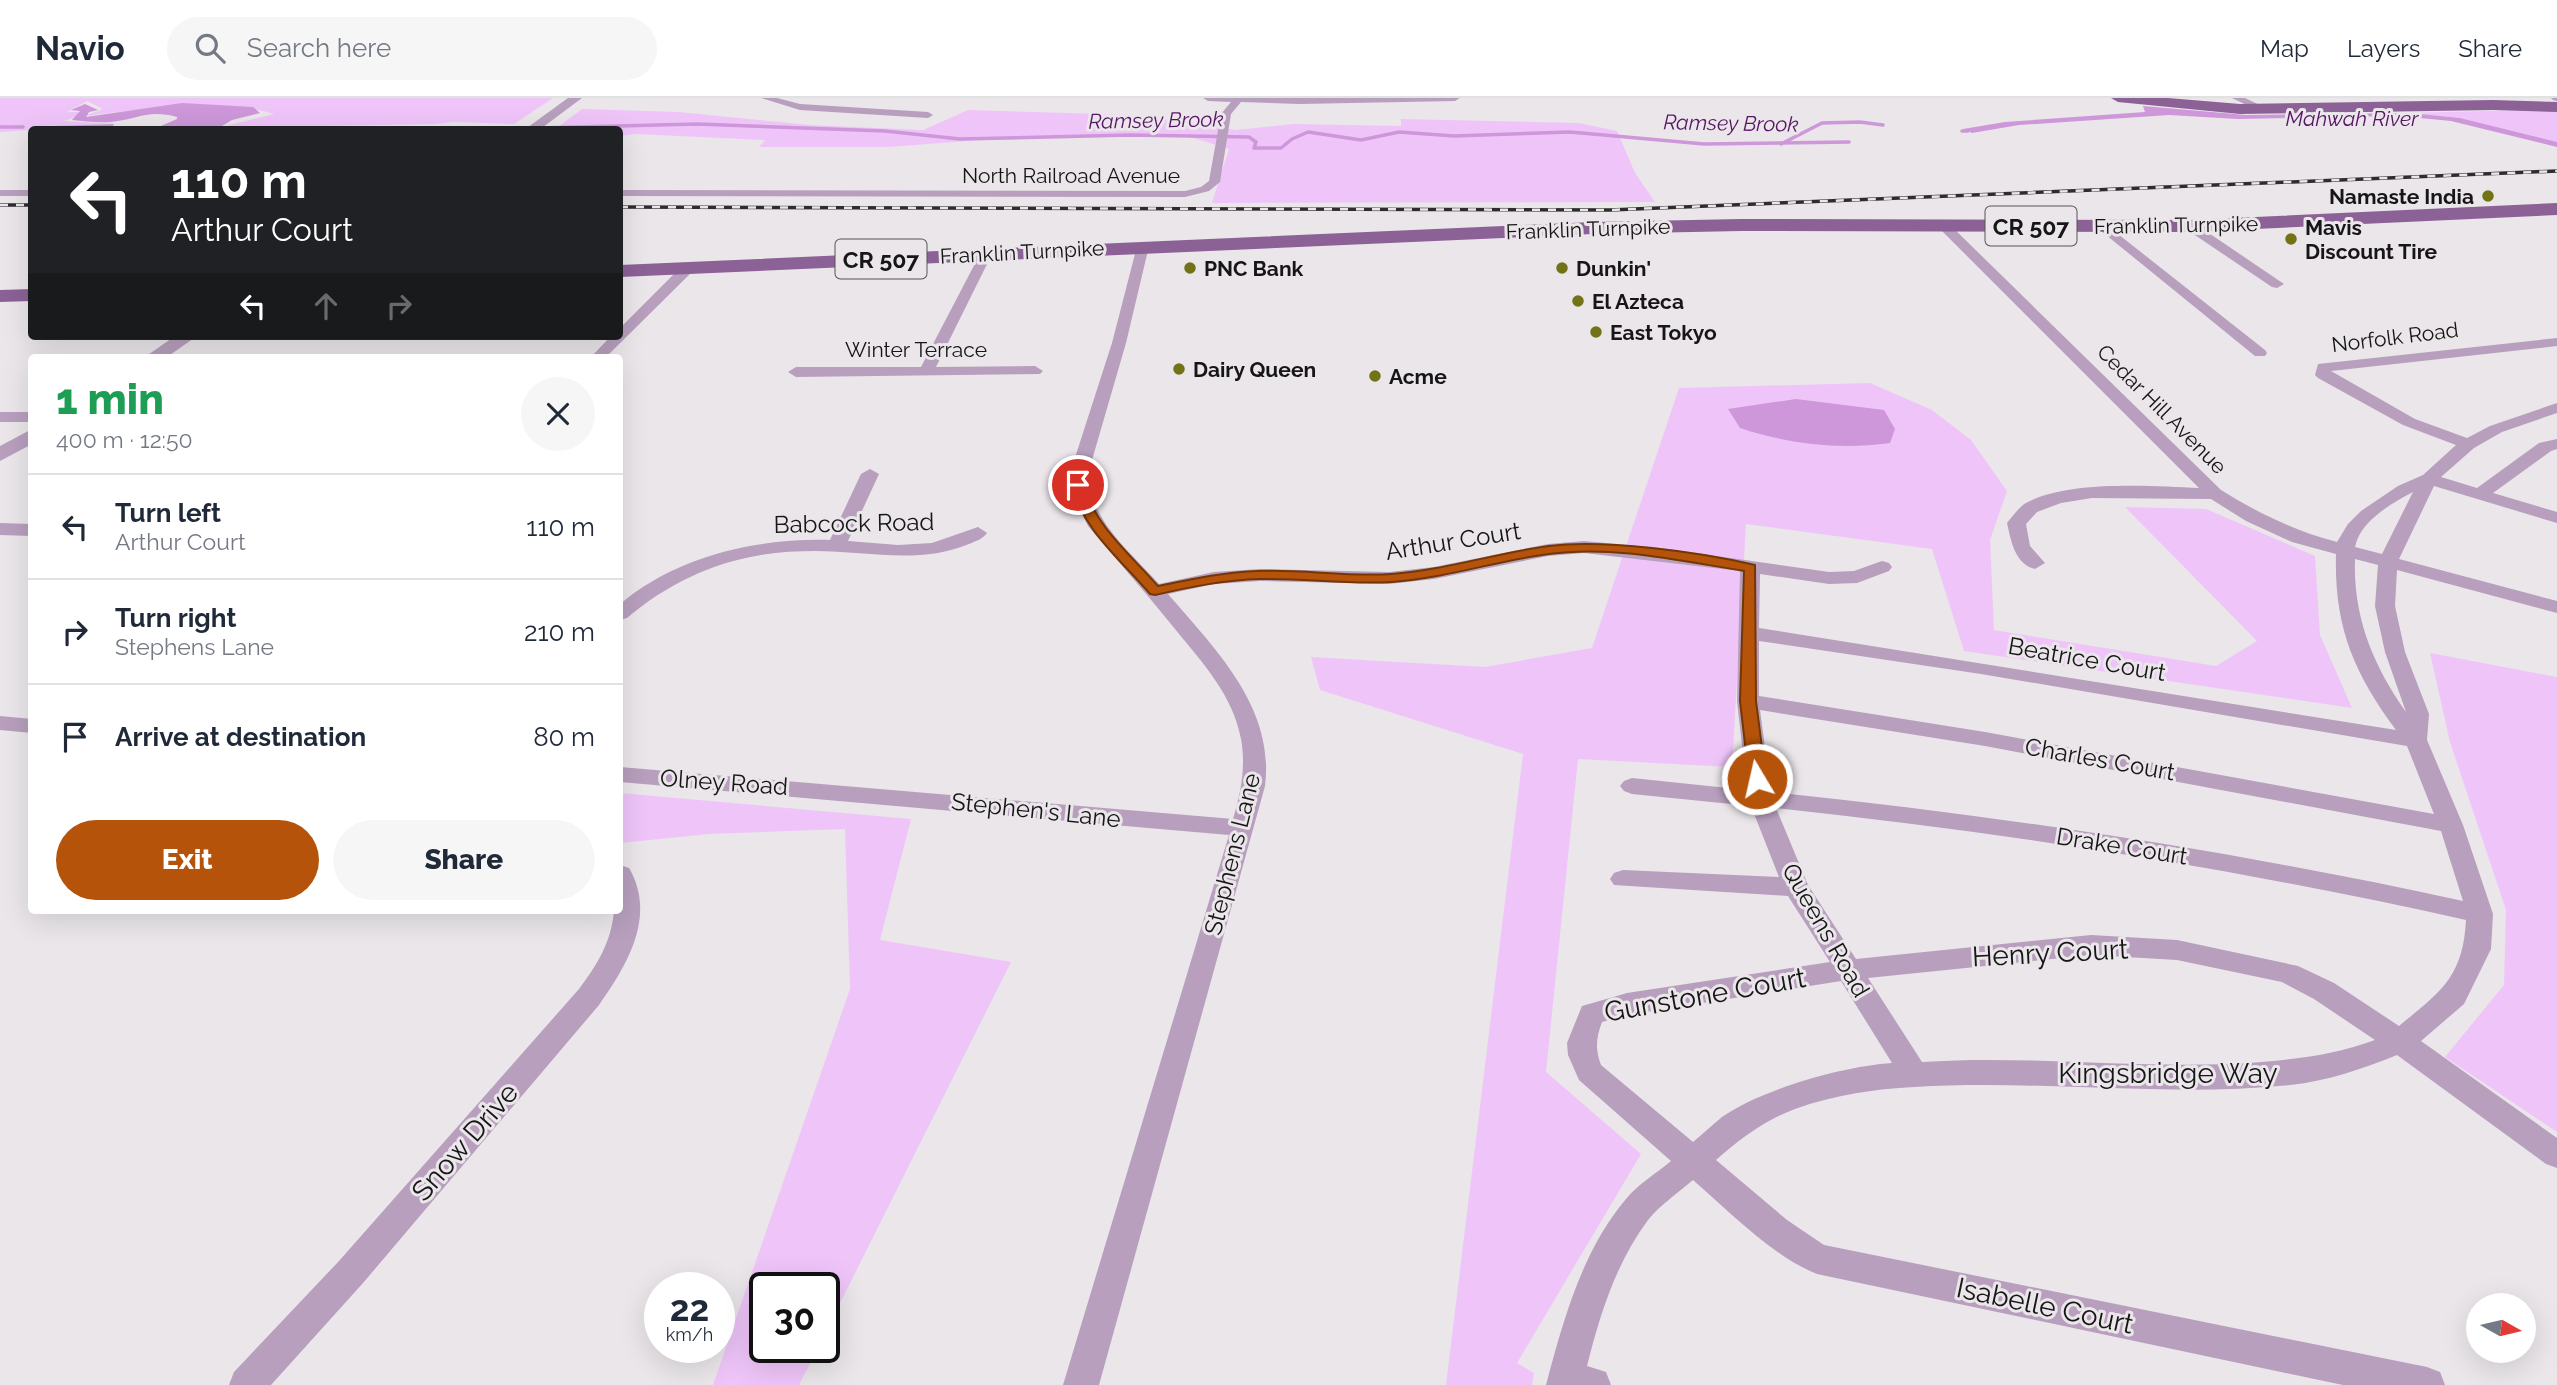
<!DOCTYPE html>
<meta charset="utf-8">
<style>
:root{--surface:#fff;--page:#f6f6f7;--text:#1f2937;--muted:#747a83;--line:#e0e1e3;--accent:#b45309}
body{margin:0;font-family:Raleway,sans-serif;background:var(--page);color:var(--text);height:100vh;display:flex;flex-direction:column;font-size:26px;white-space:nowrap}
*{box-sizing:border-box;margin:0}
p{font-size:23px;color:var(--muted)}
.icon{flex:none;width:38px;height:38px;fill:none;stroke:currentColor;stroke-width:2;stroke-linecap:round;stroke-linejoin:round}
.map{position:relative;flex:1;overflow:hidden}
.drawer{position:absolute;left:28px;top:256px;width:595px;height:560px;display:flex;flex-direction:column;background:var(--surface);border-radius:7px;box-shadow:0 7px 28px #0002}
.drawer>*{flex:none}
.banner{position:absolute;left:28px;top:28px;width:595px;height:214px;border-radius:7px;box-shadow:0 7px 28px #0002;background:#202124;color:#fff;overflow:hidden}
.needle{width:46px;rotate:98deg}
.fabs{position:absolute;left:2466px;top:1195px;display:grid;gap:14px}
.fabs a{display:grid;place-items:center;width:70px;height:70px;border-radius:50%;background:var(--surface);box-shadow:0 7px 28px #0002;font-size:35px}
.speed{position:absolute;left:644px;top:1174px;display:flex;gap:14px;font-size:35px;font-weight:700;text-align:center}
.speed>*{display:grid;place-content:center;width:91px;height:91px;border-radius:50%;background:var(--surface);box-shadow:0 7px 28px #0002;line-height:1}
.speed small{font-size:18px;font-weight:400}
.speed .limit{border:4px solid #111;border-radius:10px;background:#fff;color:#111}
.pin{position:absolute;display:grid;place-items:center;width:60px;height:60px;color:#fff;margin:-30px;border:4px solid #fff;border-radius:50%;box-shadow:0 2px 7px #0007}
.me{position:absolute;width:77px;margin:-38px;rotate:351deg;stroke-linejoin:round;filter:drop-shadow(0 0 5px #0008)}
.turn{display:flex;align-items:center;gap:24px;height:147px;padding:0 28px;font-size:32px}
.turn .icon{width:91px;height:91px;stroke-width:2.5}
.turn b{display:block;font-size:49px;line-height:60px}
.lanes{display:flex;align-items:center;height:66px;padding:0 28px;background:#0003;justify-content:center;gap:35px;direction:ltr}
.lanes .off{opacity:.35}
.round{display:grid;place-items:center;flex:none;width:74px;height:74px;border-radius:37px;background:var(--page)}
.head{display:flex;align-items:center;justify-content:space-between;height:119px;padding:0 28px}
h1{font-size:42px;font-weight:800;line-height:52px;color:#1e9e55}
.cta{display:flex;gap:14px;margin-top:auto;padding:14px 28px}
.cta a{flex:1;height:80px;border-radius:42px;background:var(--accent);color:#fff;font-size:28px;font-weight:800;line-height:80px;text-align:center}
.cta a+a{background:var(--page);color:var(--text)}
ul{padding:0;list-style:none}
li{display:flex;align-items:center;gap:21px;height:105px;padding:0 28px;border-top:2px solid var(--line)}
li div{flex:1}
li b{display:block;font-size:26px}
li em{font-style:normal}
header{display:flex;align-items:center;gap:42px;box-sizing:border-box;height:98px;padding:0 35px;background:var(--surface);border-bottom:2px solid var(--line)}
header strong{font-size:33px}
nav{display:flex;gap:38px;margin-inline-start:auto;font-size:24px}
.search{width:490px;height:63px;background:var(--page);display:flex;align-items:center;gap:18px;box-sizing:border-box;padding:0 24px;border-radius:38px;color:var(--muted);font-size:26px}
.map>svg:first-child{display:block}
.green{fill:#efc5f9}
.water{fill:#cd97da}
.lines{fill:none;stroke-linecap:round;stroke-linejoin:round}
.stream{stroke:#cd97da;stroke-width:3.5}
.minor{fill:#b79fbd;fill-rule:evenodd}
.tertiary{fill:#b79fbd;fill-rule:evenodd}
.primary{fill:#8c6196;fill-rule:evenodd}
.rail-casing{stroke:#2e2c2e;stroke-width:3.5}
.rail{stroke:#eae6ea;stroke-width:2.5;stroke-dasharray:8;stroke-linecap:butt}
.route{fill:#b45309;stroke:#753606;stroke-width:2}
.poi-dot{fill:#727216;stroke:#eae6ea;stroke-width:2.5}
.labels{text-anchor:middle;dominant-baseline:central;stroke-width:6;stroke-linejoin:round;paint-order:stroke}
.far-water-label{font-size:21px;font-style:italic;fill:#571565;stroke:#eae6ea}
.far-street-label{font-size:21px;fill:#171617;stroke:#eae6ea}
.far-poi-label{font-size:21px;font-weight:bold;fill:#171617;stroke:#eae6ea;text-anchor:start}
.shield{fill:#eae6ea;stroke:#565456;stroke-width:2}
.shield-label{font-size:23px;font-weight:bold;fill:#171617}
.street-label{font-size:24px;fill:#171617;stroke:#eae6ea}
.near-street-label{font-size:28px;fill:#171617;stroke:#eae6ea}
</style>
<header>
<strong>Navio</strong>
<div class="search"><svg class="icon" aria-label="search" viewBox="0 0 24 24"><circle cx="10" cy="10" r="6"/><path d="M15 15l6 6"/></svg>Search here</div>
<nav><a>Map</a><a>Layers</a><a>Share</a></nav>
</header>
<div class="map">
<svg width="2557" height="1287" viewBox="0 0 2557 1287">
<rect width="100%" height="100%" fill="#eae6ea"/>
<!-- green -->
<g class="green">
<path d="M0,0H553L514,26L453,24L436,26L217,30L274,16C225,0 140,11 85,18L103,11L87,3L67,14H89L64,23L114,26L31,29L44,31L0,34Z"/>
<polygon points="582,11 679,14 810,27 923,32 968,12 1136,17 1236,32 1293,26 1401,28 1401,21 1579,25 1617,33 1635,75 1655,104 1212,105 1229,51 1184,37 979,42 889,49 759,49 765,42 636,36 620,38 620,32 554,32"/>
<polygon points="2557,11 2557,44 2460,20 2409,15"/>
<polygon points="1870,285 1932,312 1971,342 2007,393 1990,442 1994,532 2216,568 2257,543 2125,409 2206,411 2315,458 2320,537 2352,610 1964,553 1932,451 1746,426 1732,669 1578,661 1546,974 1641,1056 1517,1265 1534,1275 1532,1287 1446,1287 1523,656 1320,592 1311,559 1485,569 1592,550 1679,290"/>
<polygon points="2430,555 2557,579 2557,1034 2445,959 2504,887 2506,812 2450,644"/>
<polygon points="620,695 911,721 880,842 1011,864 824,1237 824,1190 765,1190 765,1250 818,1250 799,1287 713,1287 850,891 845,731 709,736 620,745"/>
</g>
<!-- water -->
<g class="water">
<path d="M182,5L253,9L260,15L232,22L217,31L61,32L56,28L114,26L112,29H150L161,28L177,21V19C148,11 136,22 111,24C98,25 85,23 72,22L80,13L71,12L85,6L98,12L89,14L86,19Z"/>
<polygon points="2143,8 2246,17 2409,15 2460,20 2557,44 2557,49 2451,23 2399,18 2238,21 2169,17 2019,27 1972,35 1963,31 2005,24 2145,14"/>
<path d="M1796,301L1884,312L1895,331L1890,345C1839,352 1788,346 1740,330L1728,311Z"/>
</g>
<g class="lines">
<!-- stream -->
<g class="stream">
<polyline points="0,29 23,29"/>
<polyline points="493,31 697,26 885,33 960,41 1130,37 1249,39 1256,44 1254,50 1281,50 1292,41 1308,34 1361,42 1399,34 1454,38 1570,34 1704,46 1849,44"/>
<polyline points="1962,33 1968,33"/>
<polyline points="1781,46 1822,25 1860,24 1883,27"/>
</g>
<!-- minor -->
<g class="minor">
<polygon points="761,0 777,0 800,6 928,14 933,17 928,20 800,12"/>
<polygon points="1203,0 1460,0 1455,3 1299,6 1241,4 1231,16 1220,84 1209,93 1185,99 620,98 620,92 1185,93 1201,89 1209,83 1221,16 1231,4 1208,3"/>
<polygon points="2232,0 2245,0 2266,10 2257,12"/>
<polygon points="2551,0 2557,0 2557,3 2553,2"/>
<rect x="0" y="92" width="32" height="6"/>
<path d="M1943,123L1947,124L2221,392C2258,415 2295,433 2337,444L2348,426L2361,413L2398,388L2423,377L2456,347L2403,327L2318,280L2315,277L2318,266L2557,240V248L2331,273L2415,321L2467,340L2490,328L2557,305V315L2502,334L2474,350L2441,379L2477,390L2539,345L2557,341V351L2551,353L2493,395L2557,414V425L2434,388L2399,461L2557,503V515L2397,472L2395,508L2405,554L2429,616L2427,642L2463,727L2493,816L2491,851L2464,906L2421,943L2557,1040V1070L2546,1066L2397,957C2362,971 2328,983 2290,987C2165,1000 2039,981 1914,989C1874,991 1834,997 1795,1011C1765,1022 1740,1041 1716,1062L1787,1122L1824,1147L2427,1269L2440,1274L2445,1287H2343L1817,1176C1773,1159 1729,1113 1693,1082C1679,1094 1660,1107 1648,1122C1616,1165 1600,1216 1587,1268L1606,1274L1611,1287H1546C1563,1223 1582,1153 1626,1101C1638,1086 1657,1075 1671,1063L1579,982L1568,957L1567,945L1582,908L1627,895L1830,864L1788,798L1614,787L1610,781L1614,775L1623,772L1779,779L1751,708L1632,696L1624,693L1620,688L1624,683L1632,680L1747,692L1737,603L1740,473L1584,455L1548,458L1434,481L1389,486L1260,483L1214,486L1168,496C1215,551 1275,609 1265,688L1099,1287H1063L1229,737L620,684V669L1233,721C1241,695 1246,668 1241,641C1233,597 1202,564 1175,531C1147,496 1117,462 1088,428L1073,398L1072,369L1112,245L1137,148L1143,144L1149,148L1126,245L1090,369C1084,418 1129,452 1159,486L1214,474L1260,471L1389,474L1434,469L1548,446L1584,443L1660,450L1829,474L1854,473L1882,463L1889,465L1892,469L1889,473L1857,485L1829,486L1760,476L1759,530L2396,632C2353,574 2334,527 2336,456L2292,444L2246,423L2211,401L2092,400L2061,405L2037,414L2026,426L2030,448L2045,465L2035,471C2015,466 2011,443 2007,425C2012,419 2019,409 2026,405C2068,382 2151,388 2199,390L1939,130V124ZM2413,394L2382,456L2355,449C2360,423 2392,405 2413,394ZM2355,461L2378,467L2375,508L2385,554L2406,614C2373,567 2353,519 2355,461ZM1759,543L1981,576L2407,648L2434,716L1985,634L1759,598ZM1760,612L1985,648L2441,733L2463,803C2234,753 2004,718 1771,694ZM1776,710C2009,735 2239,771 2466,822C2463,880 2440,894 2399,928L2334,885L2298,868L2177,842L2091,837L1856,861L1808,787ZM2091,857L2177,862L2282,884L2314,901L2375,942C2326,960 2279,963 2228,966C2126,970 2024,957 1922,964L1868,880ZM1841,883L1892,965C1844,968 1762,991 1722,1019C1712,1027 1703,1036 1693,1044L1601,967C1595,951 1596,940 1602,924L1627,917Z"/>
<polygon points="2190,124 2194,125 2284,186 2277,190 2272,189 2186,131 2186,125"/>
<polygon points="2104,125 2265,252 2267,255 2265,258 2255,258 2100,132 2100,126"/>
<polygon points="986,152 992,156 936,269 1035,268 1043,273 1040,276 796,279 788,274 796,269 921,269 980,156"/>
<polygon points="688,166 693,167 693,173 606,259 591,259 611,238 620,238 620,230 683,167"/>
<rect x="0" y="314" width="32" height="10"/>
<path d="M870,371L879,376L848,443L898,447L932,445L978,429L987,435C983,441 976,443 969,446C919,467 867,453 815,453C797,453 779,454 761,457C711,465 666,487 627,520L620,522V506C677,458 756,440 830,442L861,376Z"/>
<polygon points="0,425 32,426 32,438 0,437"/>
<polygon points="0,618 32,621 32,635 0,632"/>
<path d="M620,767L629,770C657,818 627,867 599,907L363,1185L271,1287H229L234,1274L339,1163L579,891C597,867 612,843 614,812H620Z"/>
</g>
<!-- tertiary -->
<g class="tertiary">
<polygon points="568,0 582,0 539,32 524,32"/>
<polygon points="175,238 197,238 167,259 145,259"/>
<polygon points="32,331 32,346 0,363 0,348"/>
</g>
<!-- primary -->
<g class="primary">
<polygon points="2111,0 2168,0 2240,6 2493,2 2557,4 2557,14 2493,12 2240,16 2118,4"/>
<polygon points="2557,105 2557,117 2190,134 1741,133 1593,136 620,179 620,167 1593,124 1741,121 2190,122"/>
<polygon points="32,191 32,203 0,204 0,192"/>
</g>
<!-- rail casing -->
<g class="rail-casing">
<g id="rail">
<polyline points="0,107 32,107"/>
<polyline points="620,109 1610,112 2557,73"/>
</g>
</g>
<!-- rail -->
<use href="#rail" class="rail"/>
</g>
<!-- route -->
<path class="route" d="M1078,383L1084,387C1094,427 1131,457 1158,488C1192,481 1224,474 1258,473C1302,471 1347,479 1391,476C1445,472 1496,455 1549,448C1604,441 1700,454 1755,467L1756,603L1766,681L1757,686L1749,681L1740,603L1744,473C1681,463 1613,447 1549,456C1496,463 1446,480 1392,484C1348,487 1304,480 1260,481C1224,482 1190,489 1155,497L1150,496C1122,463 1081,430 1072,387Z"/>
<!-- markers -->
<g class="poi-dot">
<circle cx="2488" cy="98" r="7"/>
<circle cx="2291" cy="141" r="7"/>
<circle cx="1190" cy="170" r="7"/>
<circle cx="1562" cy="170" r="7"/>
<circle cx="1578" cy="203" r="7"/>
<circle cx="1596" cy="234" r="7"/>
<circle cx="1179" cy="271" r="7"/>
<circle cx="1375" cy="278" r="7"/>
</g>
<g class="labels">
<!-- far-water labels -->
<g class="far-water-label">
<text x="2352" y="20">Mahwah River</text>
<text transform="translate(1156 22) rotate(-1)">Ramsey Brook</text>
<text transform="translate(1731 25) rotate(1)">Ramsey Brook</text>
</g>
<!-- far-street labels -->
<g class="far-street-label">
<text x="1071" y="77">North Railroad Avenue</text>
<text transform="translate(2176 127) rotate(-1)">Franklin Turnpike</text>
<text transform="translate(1588 131) rotate(-2)">Franklin Turnpike</text>
<text transform="translate(1022 154) rotate(-3)">Franklin Turnpike</text>
<text transform="translate(2395 239) rotate(-7)">Norfolk Road</text>
<text x="916" y="251">Winter Terrace</text>
<text transform="translate(2162 311) rotate(45)">Cedar Hill Avenue</text>
</g>
<!-- far-poi labels -->
<g class="far-poi-label">
<text x="2474" y="98" text-anchor="end">Namaste India</text>
<text x="2305" y="129">Mavis<tspan x="2305" dy="24">Discount Tire</tspan></text>
<text x="1204" y="170">PNC Bank</text>
<text x="1576" y="170">Dunkin'</text>
<text x="1592" y="203">El Azteca</text>
<text x="1610" y="234">East Tokyo</text>
<text x="1193" y="271">Dairy Queen</text>
<text x="1389" y="278">Acme</text>
</g>
<!-- shield labels -->
<g class="shield">
<rect x="1985.5" y="108.5" width="91" height="39" rx="5"/>
<rect x="835.5" y="141.5" width="91" height="39" rx="5"/>
</g>
<g class="shield-label">
<text x="2031" y="128">CR 507</text>
<text x="881" y="161">CR 507</text>
</g>
<!-- street labels -->
<g class="street-label">
<text transform="translate(854 425) rotate(-1)">Babcock Road</text>
<text transform="translate(1453 443) rotate(-9)">Arthur Court</text>
<text transform="translate(2087 561) rotate(10)">Beatrice Court</text>
<text transform="translate(2100 661) rotate(10)">Charles Court</text>
<text transform="translate(724 684) rotate(4)">Olney Road</text>
<text transform="translate(1036 712) rotate(6)">Stephen's Lane</text>
<text transform="translate(2122 748) rotate(9)">Drake Court</text>
<text transform="translate(1232 756) rotate(-76)">Stephens Lane</text>
<text transform="translate(1826 832) rotate(60)">Queens Road</text>
</g>
<!-- near-street labels -->
<g class="near-street-label">
<text transform="translate(2050 855) rotate(-3)">Henry Court</text>
<text transform="translate(1705 897) rotate(-10)">Gunstone Court</text>
<text x="2168" y="975">Kingsbridge Way</text>
<text transform="translate(465 1044) rotate(-49)">Snow Drive</text>
<text transform="translate(2045 1208) rotate(12)">Isabelle Court</text>
</g>
</g>
</svg>
<div class="fabs">
<a><svg class="needle" viewBox="-14 -14 28 28"><path d="M0-13l5 13h-10z" fill="#e53935"/><path d="M0 13l5-13h-10z" fill="#747a83"/></svg></a>
</div>
<div class="speed"><div>22<small>km/h</small></div><div class="limit">30</div></div>
<div class="pin" style="left:1078px;top:387px;background:#d93025"><svg class="icon" aria-label="arrive" viewBox="0 0 24 24"><path d="M6 21V4h12l-3 4 3 4H6"/></svg></div>
<svg class="me" style="left:1757px;top:681px" viewBox="-20 -20 40 40"><circle r="17" fill="#b45309" stroke="#fff" stroke-width="3"/><path d="M0-11L8 9 0 5-8 9z" fill="#fff"/></svg>
<div class="banner">
<div class="turn"><svg class="icon" aria-label="left" viewBox="0 0 24 24"><path d="M17 20v-9H6M10 6l-5 5 5 5"/></svg><div><b>110 m</b>Arthur Court</div></div>
<div class="lanes"><svg class="icon" aria-label="left" viewBox="0 0 24 24"><path d="M17 20v-9H6M10 6l-5 5 5 5"/></svg><svg class="icon off" aria-label="ahead" viewBox="0 0 24 24"><path d="M12 20V5M6 11l6-6 6 6"/></svg><svg class="icon off" aria-label="right" viewBox="0 0 24 24"><path d="M7 20v-9h11M14 6l5 5-5 5"/></svg></div>
</div>
<section class="drawer">
<div class="head"><div><h1>1 min</h1><p>400 m · 12:50</p></div><a class="round"><svg class="icon" aria-label="close" viewBox="0 0 24 24"><path d="M6 6l12 12M18 6L6 18"/></svg></a></div>
<ul>
<li><svg class="icon" aria-label="left" viewBox="0 0 24 24"><path d="M17 20v-9H6M10 6l-5 5 5 5"/></svg><div><b>Turn left</b><p>Arthur Court</p></div><em>110 m</em></li>
<li><svg class="icon" aria-label="right" viewBox="0 0 24 24"><path d="M7 20v-9h11M14 6l5 5-5 5"/></svg><div><b>Turn right</b><p>Stephens Lane</p></div><em>210 m</em></li>
<li><svg class="icon" aria-label="arrive" viewBox="0 0 24 24"><path d="M6 21V4h12l-3 4 3 4H6"/></svg><div><b>Arrive at destination</b></div><em>80 m</em></li>
</ul>
<div class="cta"><a>Exit</a><a>Share</a></div>
</section>
</div>
